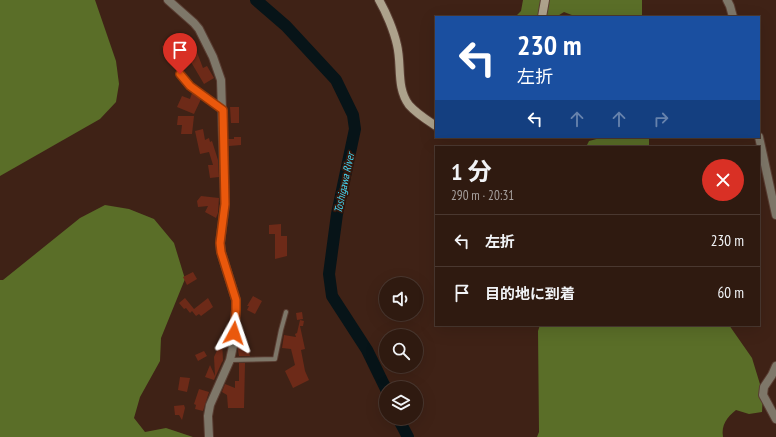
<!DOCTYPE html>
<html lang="ja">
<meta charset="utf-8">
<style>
:root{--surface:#2f1a10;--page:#372319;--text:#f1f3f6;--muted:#a7a19f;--line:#4a3830}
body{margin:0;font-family:"PT Sans Narrow","Noto Sans JP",sans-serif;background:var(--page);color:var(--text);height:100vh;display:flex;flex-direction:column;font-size:15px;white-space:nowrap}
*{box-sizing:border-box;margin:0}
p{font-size:13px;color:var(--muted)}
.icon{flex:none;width:22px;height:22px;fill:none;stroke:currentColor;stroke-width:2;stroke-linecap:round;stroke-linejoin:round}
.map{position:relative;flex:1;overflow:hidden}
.drawer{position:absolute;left:435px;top:146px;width:325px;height:180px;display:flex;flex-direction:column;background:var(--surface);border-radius:0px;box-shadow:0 4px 16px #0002,0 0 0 1px var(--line)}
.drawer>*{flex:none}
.guide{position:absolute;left:435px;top:16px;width:325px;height:122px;border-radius:0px;box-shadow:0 4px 16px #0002,0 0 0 1px var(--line);background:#1a4fa0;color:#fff;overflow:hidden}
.fabs{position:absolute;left:379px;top:277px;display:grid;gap:8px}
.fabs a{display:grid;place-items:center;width:44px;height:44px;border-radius:50%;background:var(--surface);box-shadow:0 4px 16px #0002,0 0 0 1px var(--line);font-size:20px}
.pin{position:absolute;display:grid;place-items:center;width:34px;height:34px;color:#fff;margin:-41px -17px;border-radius:50% 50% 50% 0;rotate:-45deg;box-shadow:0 0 4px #0007}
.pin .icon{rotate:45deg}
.me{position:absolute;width:44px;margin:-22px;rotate:5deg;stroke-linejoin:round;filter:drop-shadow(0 0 3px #0008)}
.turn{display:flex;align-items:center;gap:14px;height:84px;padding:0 16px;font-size:18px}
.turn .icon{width:52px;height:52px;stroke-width:2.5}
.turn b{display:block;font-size:28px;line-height:34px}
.lanes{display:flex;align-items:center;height:38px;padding:0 16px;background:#0003;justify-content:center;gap:20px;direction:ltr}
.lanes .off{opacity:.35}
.round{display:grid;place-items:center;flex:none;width:42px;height:42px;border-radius:21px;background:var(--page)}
.summary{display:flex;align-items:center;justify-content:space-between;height:68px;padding:0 16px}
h1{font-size:24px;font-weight:700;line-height:30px}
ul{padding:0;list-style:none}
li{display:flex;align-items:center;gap:12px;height:52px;padding:0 16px;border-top:1px solid var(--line)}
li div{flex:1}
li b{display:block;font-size:15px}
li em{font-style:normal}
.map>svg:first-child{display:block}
.forest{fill:#5a6e28}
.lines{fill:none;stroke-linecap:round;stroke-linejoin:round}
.river{stroke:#071418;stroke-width:12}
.building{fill:#6d2a18}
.lane-casing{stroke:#593d32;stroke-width:6}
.street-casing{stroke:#593d32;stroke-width:10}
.secondary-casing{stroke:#593d32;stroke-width:10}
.lane{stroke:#7e7769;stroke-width:4}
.street{stroke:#7e7769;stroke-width:8}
.secondary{stroke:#ada28c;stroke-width:8}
.route-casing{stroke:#983908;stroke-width:10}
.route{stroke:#ea580c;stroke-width:7}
.labels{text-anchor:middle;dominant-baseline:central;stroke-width:3.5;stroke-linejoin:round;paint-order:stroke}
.water-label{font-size:11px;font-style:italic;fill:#46ddfc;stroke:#34180d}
</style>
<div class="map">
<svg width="776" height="437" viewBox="0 0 776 437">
<rect width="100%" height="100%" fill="#3f2216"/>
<!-- forest -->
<g class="forest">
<polygon points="0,0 95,0 116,61 119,84 116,102 100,119 0,176"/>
<polygon points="523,0 642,0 642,17 577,17 564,12 556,17 515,17 521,11"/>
<polygon points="604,137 649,137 649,147 586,147 589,141"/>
<polygon points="105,205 129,209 154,219 174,243 185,279 161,338 160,361 140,397 134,418 145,432 166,428 193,437 0,437 0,280 3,280 80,218"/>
<path d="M540,325H729L752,358L763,394L762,412L749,414L736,410C727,417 721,425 723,437H537L539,432L538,331Z"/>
</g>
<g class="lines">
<!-- river -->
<g class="river">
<polyline points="256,0 286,26 336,80 353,115 355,129 337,214 329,274 332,296 367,350 386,389"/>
<polyline points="398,418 408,437"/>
</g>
</g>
<!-- building -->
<g class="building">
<polygon points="184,35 186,42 188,40 196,50 203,68 207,66 214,78 204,84 191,62 174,67 172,61 170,62 168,56 165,56 162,46 178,40 177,38"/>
<polygon points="192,93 201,99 194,114 177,107 182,96 190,99"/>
<polygon points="230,107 239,107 239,123 231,123"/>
<polygon points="178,116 194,116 192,134 181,134 182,125 177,125"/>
<polygon points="203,129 205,140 209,138 210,142 212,141 218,160 219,177 210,178 208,165 213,165 209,152 200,154 195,131"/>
<polygon points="234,137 241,137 241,145 229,146 228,139 234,139"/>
<polygon points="201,196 219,198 218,213 216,218 205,212 208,206 198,207 197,201"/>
<polygon points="281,224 281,236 287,236 287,256 275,259 275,234 269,234 269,225"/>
<polygon points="193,272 197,279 187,285 183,277"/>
<polygon points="253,296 262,301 255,314 247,310 249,306 247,306"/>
<polygon points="185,298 194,309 208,298 213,307 201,316 199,314 196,316 192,311 190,313 186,308 184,309 179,303"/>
<polygon points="302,312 303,319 297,320 296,313"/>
<polygon points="300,320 304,321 303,326 300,326 305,349 301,350 305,371 309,380 293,388 285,371 295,365 291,349 282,348 284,335 296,337 295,334 297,333"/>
<polygon points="222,340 223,361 222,362 214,380 205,377 210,365 215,376 214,357"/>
<polygon points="247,343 250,356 239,356 238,350 238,346"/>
<polygon points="204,351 207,356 198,361 195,355"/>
<polygon points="239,363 245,363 244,408 228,408 227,395 222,392 225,384 235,388 235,381 239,381"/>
<polygon points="180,377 190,378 187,392 178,390"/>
<polygon points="199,389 209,392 203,411 195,409 196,405 194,404"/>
<polygon points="184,405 185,408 182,420 179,415 175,415 174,406"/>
</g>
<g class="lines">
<!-- lane casing -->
<g class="lane-casing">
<g id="lane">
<polyline points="180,74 190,86 222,110"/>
<polyline points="230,360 275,359 281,330 286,312"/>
</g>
</g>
<!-- street casing -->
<g class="street-casing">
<g id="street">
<polyline points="168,0 194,23 199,29 213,57 221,80 225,204 220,243 221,252 236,300 236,310 233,346 230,360 210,405 208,416 209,437"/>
<polyline points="727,0 730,6 733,17"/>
<polyline points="759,137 776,215"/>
<polyline points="776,366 772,375 764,387 763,395 776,419"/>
</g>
</g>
<!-- secondary casing -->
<g class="secondary-casing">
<g id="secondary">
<path d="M379,0C386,12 394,31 397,45C402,65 396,88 409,105C417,114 427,120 436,126"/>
<polyline points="542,17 545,0"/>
</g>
</g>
<!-- lane -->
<use href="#lane" class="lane"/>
<!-- street -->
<use href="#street" class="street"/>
<!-- secondary -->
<use href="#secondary" class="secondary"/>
</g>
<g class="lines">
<!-- route casing -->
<g class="route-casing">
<polyline id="route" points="180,74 190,86 223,110 225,204 220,243 221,252 236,300 236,310 234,333"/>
</g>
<!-- route -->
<use href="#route" class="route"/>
</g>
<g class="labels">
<!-- water labels -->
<g class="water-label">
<text transform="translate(344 183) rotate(-78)">Toshigawa River</text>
</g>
</g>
</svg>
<div class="fabs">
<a><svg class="icon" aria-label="sound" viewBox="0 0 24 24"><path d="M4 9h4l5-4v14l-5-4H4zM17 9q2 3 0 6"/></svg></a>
<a><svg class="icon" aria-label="search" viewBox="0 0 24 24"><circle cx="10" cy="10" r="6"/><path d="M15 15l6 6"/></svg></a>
<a><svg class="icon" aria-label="layers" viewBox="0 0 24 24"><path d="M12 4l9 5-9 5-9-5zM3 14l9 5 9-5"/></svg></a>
</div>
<div class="pin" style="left:180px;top:74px;background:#d93025"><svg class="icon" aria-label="arrive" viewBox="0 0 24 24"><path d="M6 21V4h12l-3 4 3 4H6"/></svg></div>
<svg class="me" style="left:234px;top:333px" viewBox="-20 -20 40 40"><path d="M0-17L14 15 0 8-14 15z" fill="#ea580c" stroke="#fff" stroke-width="4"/></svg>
<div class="guide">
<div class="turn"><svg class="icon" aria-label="left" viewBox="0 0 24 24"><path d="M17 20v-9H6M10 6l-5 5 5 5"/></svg><div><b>230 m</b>左折</div></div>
<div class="lanes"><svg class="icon" aria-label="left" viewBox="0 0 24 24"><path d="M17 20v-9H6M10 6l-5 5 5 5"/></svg><svg class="icon off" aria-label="ahead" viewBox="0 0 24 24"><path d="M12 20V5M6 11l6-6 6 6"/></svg><svg class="icon off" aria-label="ahead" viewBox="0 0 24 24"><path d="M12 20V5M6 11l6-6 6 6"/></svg><svg class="icon off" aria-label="right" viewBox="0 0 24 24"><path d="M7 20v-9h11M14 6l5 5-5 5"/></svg></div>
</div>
<section class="drawer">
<div class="summary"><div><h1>1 分</h1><p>290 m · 20:31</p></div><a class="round" style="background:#d93025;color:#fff"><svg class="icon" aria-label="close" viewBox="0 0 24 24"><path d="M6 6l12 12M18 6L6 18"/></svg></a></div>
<ul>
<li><svg class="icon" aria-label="left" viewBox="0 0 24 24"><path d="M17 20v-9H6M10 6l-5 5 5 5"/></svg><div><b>左折</b></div><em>230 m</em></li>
<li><svg class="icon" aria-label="arrive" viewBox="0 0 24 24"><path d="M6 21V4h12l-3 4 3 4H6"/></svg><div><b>目的地に到着</b></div><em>60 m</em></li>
</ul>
</section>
</div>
